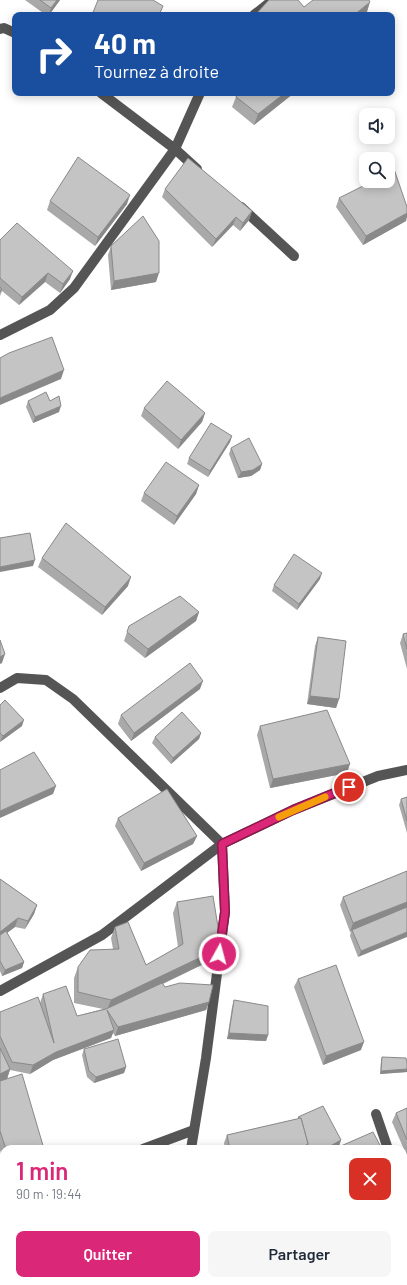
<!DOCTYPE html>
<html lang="fr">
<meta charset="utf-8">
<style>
:root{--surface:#fff;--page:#f6f6f7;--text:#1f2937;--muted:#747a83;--accent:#db2777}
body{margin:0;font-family:Barlow,sans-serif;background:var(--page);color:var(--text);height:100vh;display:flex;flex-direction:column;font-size:15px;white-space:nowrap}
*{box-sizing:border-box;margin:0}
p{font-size:13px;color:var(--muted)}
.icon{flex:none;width:22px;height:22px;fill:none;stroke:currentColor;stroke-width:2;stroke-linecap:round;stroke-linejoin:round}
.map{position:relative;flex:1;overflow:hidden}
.details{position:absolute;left:0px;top:1145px;width:407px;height:140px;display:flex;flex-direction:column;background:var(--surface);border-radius:12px 12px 0 0;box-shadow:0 2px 10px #0003}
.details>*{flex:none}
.banner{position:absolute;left:12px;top:12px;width:383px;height:84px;border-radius:8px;box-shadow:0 2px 10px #0003;background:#1a4fa0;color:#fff;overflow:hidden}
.buttons{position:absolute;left:359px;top:108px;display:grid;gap:8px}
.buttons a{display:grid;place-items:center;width:36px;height:36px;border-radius:8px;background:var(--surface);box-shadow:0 2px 10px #0003;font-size:20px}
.pin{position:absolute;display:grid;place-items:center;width:34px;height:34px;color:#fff;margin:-17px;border:2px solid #fff;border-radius:50%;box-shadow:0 1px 4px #0007}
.me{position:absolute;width:44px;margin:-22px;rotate:7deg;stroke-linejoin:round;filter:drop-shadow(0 0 3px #0008)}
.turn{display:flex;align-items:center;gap:14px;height:84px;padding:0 16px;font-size:18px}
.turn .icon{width:52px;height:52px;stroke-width:2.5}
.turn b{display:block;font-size:28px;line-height:34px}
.round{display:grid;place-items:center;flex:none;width:42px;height:42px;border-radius:8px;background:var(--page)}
.headline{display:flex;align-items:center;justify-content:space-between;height:68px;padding:0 16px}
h1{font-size:24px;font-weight:600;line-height:30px;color:var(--accent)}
.action{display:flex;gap:8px;margin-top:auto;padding:8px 16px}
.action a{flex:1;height:46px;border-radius:8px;background:var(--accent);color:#fff;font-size:16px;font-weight:600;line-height:46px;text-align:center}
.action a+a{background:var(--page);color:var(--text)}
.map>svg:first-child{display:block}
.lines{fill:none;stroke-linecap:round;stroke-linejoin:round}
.minor{stroke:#555;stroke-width:10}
.wall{fill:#a9a9a9}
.shaded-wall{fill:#898989}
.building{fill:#c4c4c4;stroke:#898989}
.route-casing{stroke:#8e194d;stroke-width:10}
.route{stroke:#db2777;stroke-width:7}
.slow{stroke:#f59e0b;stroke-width:7}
</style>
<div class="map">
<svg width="407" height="1285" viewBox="0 0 407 1285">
<rect width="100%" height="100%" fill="#fff"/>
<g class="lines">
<!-- minor -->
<g class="minor">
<polyline points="254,15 273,0"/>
<polyline points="0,29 4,28 15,33"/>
<polyline points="101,93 175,149 197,169"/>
<polyline points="241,207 294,256"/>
<polyline points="0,335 50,310 74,288 175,149 200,93"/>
<polyline points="0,688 17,678 46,680 73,699 222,844 225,912 206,1058 191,1149"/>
<polyline points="0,991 102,935 222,844 293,810 378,776 407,770"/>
<polyline points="376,1114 388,1149"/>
<polyline points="143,1149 194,1130"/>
<polyline points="0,1220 4,1219"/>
<polyline points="403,1225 407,1241"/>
<polyline points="186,1281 196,1285"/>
<polyline points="171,1285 172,1281"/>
</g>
</g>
<!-- wall -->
<g class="wall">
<polygon points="25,0 60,0 49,15 46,15"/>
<polygon points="294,93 254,125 232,107 236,97"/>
<polygon points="165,189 252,211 249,220 240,231 233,225 212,247 162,197"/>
<polygon points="339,198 406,221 363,245 336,207"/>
<polygon points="50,201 127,204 95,246 47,210"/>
<polygon points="0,240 70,279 60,293 45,282 19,305 2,291 0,296"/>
<polygon points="111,246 156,282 111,290 108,255"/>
<polygon points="28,401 59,412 33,423 26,407"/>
<polygon points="144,408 205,413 202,422 178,449 141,416"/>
<polygon points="232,436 230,442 208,477 187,464 189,458"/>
<polygon points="231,448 262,464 260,470 251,476 238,478 229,454"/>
<polygon points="199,485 196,494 174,525 141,501 144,493"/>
<polygon points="42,558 128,586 102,615 38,567"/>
<polygon points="320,579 297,610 272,591 274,585"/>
<polygon points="199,612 196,621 145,658 124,641 127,632"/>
<polygon points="407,633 407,669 400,643 403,634"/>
<polygon points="318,637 339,699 336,708 307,704 315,646"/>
<polygon points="200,689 131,741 118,724 121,715"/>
<polygon points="0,705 22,726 0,742"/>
<polygon points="260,726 347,773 270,788 257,735"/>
<polygon points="201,733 199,739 171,764 152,743 155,737"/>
<polygon points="407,797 407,833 399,805 401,799"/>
<polygon points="118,818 197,836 193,844 141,871 115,826"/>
<polygon points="407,871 358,957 350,936 351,931 350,932 340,905 343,897"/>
<polygon points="0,879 37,905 34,914 25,929 15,927 7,933 24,962 22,968 2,976 0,971"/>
<polygon points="177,902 214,959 163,984 165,987 209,1002 206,1010 115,1036 113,1033 111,1038 53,1060 30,1074 10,1070 7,1079 44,1149 4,1149 4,1163 0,1150 0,1012 40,1003 43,994 77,1016 103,1009 74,1003 74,978 78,967 113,949 111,938 115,927 146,965 178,947 173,913"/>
<polygon points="298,979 361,1050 323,1065 294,987"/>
<polygon points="234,1000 268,1035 266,1041 227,1039 232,1007"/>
<polygon points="84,1049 126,1067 124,1073 94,1083 87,1077 82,1055"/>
<polygon points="382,1057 407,1069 407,1072 380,1074 381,1060"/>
<polygon points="407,1108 407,1154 406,1154 392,1122 396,1113"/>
<polygon points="298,1117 341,1140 339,1146 333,1149 225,1149 224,1143 227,1135 298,1119"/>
<polygon points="4,1219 33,1285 0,1285 1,1227"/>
<polygon points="72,1281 111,1281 110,1283 113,1285 75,1285"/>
<polygon points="275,1281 361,1281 361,1283 353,1285 275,1285"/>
<polygon points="378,1281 403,1281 399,1285 380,1285"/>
</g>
<!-- shaded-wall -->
<g class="shaded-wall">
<polygon points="57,0 60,0 49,15 51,8"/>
<polygon points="370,2 367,12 363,15 354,15"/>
<polygon points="285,93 294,93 254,125 258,114"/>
<polygon points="130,195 127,204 95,246 98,237"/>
<polygon points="252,211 249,220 240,231 243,223"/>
<polygon points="407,213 407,217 406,221 363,245 366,236"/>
<polygon points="236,217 233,225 212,247 216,239"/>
<polygon points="73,271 70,279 60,293 63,284"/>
<polygon points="48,273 45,282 19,305 22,297"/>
<polygon points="159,273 156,282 111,290 114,281"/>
<polygon points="64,370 61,379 0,405 0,398"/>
<polygon points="61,406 59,412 33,423 35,417"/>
<polygon points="205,413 202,422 178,449 181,440"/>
<polygon points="232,436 230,442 208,477 210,471"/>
<polygon points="262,464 260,470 251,476 238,478 241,472"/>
<polygon points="199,485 196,494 174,525 177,516"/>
<polygon points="35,560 33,566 0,572 0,567"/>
<polygon points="322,573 320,579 297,610 299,604"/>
<polygon points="131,577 128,586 102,615 105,607"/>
<polygon points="199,612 196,621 145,658 148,649"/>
<polygon points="5,654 2,663 0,664 0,657"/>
<polygon points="203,681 200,689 131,741 134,733"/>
<polygon points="310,696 339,699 336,708 307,704"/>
<polygon points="24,720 22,726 0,742 3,736"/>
<polygon points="201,733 199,739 171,764 173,758"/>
<polygon points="350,764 347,773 270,788 273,779"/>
<polygon points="56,786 53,794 0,818 0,811"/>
<polygon points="197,836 193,844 141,871 144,863"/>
<polygon points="407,902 407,909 352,930 350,932 353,923"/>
<polygon points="37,905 34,914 25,929 28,921"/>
<polygon points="18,918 15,927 0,938 0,932"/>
<polygon points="407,932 407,937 358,957 361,951"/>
<polygon points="218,949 214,959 107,1010 111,1000"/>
<polygon points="24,962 22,968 2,976 5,970"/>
<polygon points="209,1002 206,1010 115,1036 118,1027"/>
<polygon points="114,1030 111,1038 53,1060 30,1074 33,1065 56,1052"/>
<polygon points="229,1033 268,1035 266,1041 227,1039"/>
<polygon points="364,1042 361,1050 323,1065 326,1056"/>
<polygon points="126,1067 124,1073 94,1083 96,1077"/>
<polygon points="10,1069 7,1079 0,1083 0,1074"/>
<polygon points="407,1069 407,1072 380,1074 381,1071"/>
<polygon points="341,1140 339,1146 333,1149 325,1149"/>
<polygon points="308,1144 306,1149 299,1149"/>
<polygon points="4,1203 4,1210 0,1212 0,1204"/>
<polygon points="407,1276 407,1281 399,1285 387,1285 397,1281 403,1281 403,1278"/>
<polygon points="78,1281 111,1281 109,1285 76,1285"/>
<polygon points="346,1281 361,1281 361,1283 353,1285 342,1285 344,1282"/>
</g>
<!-- building -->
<g class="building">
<polygon points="40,0 57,0 51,8"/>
<polygon points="98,0 153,0 163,6 159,15 92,15"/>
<polygon points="269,0 298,0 304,7 313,0 369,0 370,2 354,15 255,15"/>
<polygon points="238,93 285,93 258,114 236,97"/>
<polygon points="78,157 130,195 98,237 50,201"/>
<polygon points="188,158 252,211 243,223 236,217 216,239 165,189"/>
<polygon points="388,165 394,169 407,207 407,213 366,236 339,198 373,181 388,181"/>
<polygon points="143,216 159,241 159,273 114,281 111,246"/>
<polygon points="17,223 73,271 63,284 48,273 22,297 0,278 0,240"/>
<polygon points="0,287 2,289 0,292"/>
<polygon points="52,337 64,370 0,398 0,358 9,353"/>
<polygon points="167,381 205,413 181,440 144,408"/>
<polygon points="46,392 50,401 59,396 61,406 35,417 28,401"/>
<polygon points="211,423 232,436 210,471 189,458"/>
<polygon points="249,438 262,464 253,470 241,472 231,448"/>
<polygon points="166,462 199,485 177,516 144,493"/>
<polygon points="66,523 131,577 105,607 42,558"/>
<polygon points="30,533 35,560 0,567 0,538"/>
<polygon points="294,554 322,573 299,604 274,585"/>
<polygon points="180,596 199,612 148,649 127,632 129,626"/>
<polygon points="407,633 407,649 403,634"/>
<polygon points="318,637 346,641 339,699 310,696"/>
<polygon points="0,640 5,654 0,657"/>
<polygon points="190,663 203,681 134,733 121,715"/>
<polygon points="5,700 24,720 3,736 0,733 0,705"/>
<polygon points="327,710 350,764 273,779 260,726"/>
<polygon points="182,712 201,733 173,758 155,737"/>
<polygon points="34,752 56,786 0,811 0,770"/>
<polygon points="167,789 197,836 144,863 118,818"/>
<polygon points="407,797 407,821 401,799"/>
<polygon points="407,871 407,902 353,923 343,897"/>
<polygon points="0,879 37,905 28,921 18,918 0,932"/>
<polygon points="213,896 218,927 218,949 111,1000 78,992 78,967 90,950 119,949 115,927 128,922 146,965 183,944 177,902"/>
<polygon points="407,907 407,932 361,951 352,930"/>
<polygon points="6,931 24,962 5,970 0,961 0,935"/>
<polygon points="336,965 364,1042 326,1056 298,979"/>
<polygon points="162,983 165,987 180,983 213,985 209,1002 118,1027 107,1010 114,1030 56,1052 33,1065 12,1062 0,1036 0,1012 38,997 54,1043 43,994 66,986 77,1016 106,1009"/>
<polygon points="234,1000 268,1006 268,1035 229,1033"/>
<polygon points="118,1039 126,1067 96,1077 89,1071 84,1049"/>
<polygon points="0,1048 10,1069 0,1074"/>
<polygon points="382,1057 406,1058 407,1063 407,1069 381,1071"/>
<polygon points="22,1074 44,1149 6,1149 0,1131 0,1081"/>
<polygon points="323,1106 341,1140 325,1149 308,1149 307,1146 308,1144 301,1118 299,1118 298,1117"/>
<polygon points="407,1108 407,1140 396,1113"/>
<polygon points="301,1118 308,1144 299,1149 230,1149 227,1135"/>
<polygon points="373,1132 382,1149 334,1149"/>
<polygon points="3,1174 4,1177 4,1203 0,1204 0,1176"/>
<polygon points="4,1219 4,1281 33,1281 33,1285 1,1285"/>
<polygon points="407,1263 407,1276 403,1278 403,1265"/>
<polygon points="278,1281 323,1281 323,1285 279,1285"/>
<polygon points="323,1281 346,1281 344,1282 344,1285 323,1285"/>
<polygon points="383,1281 397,1281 387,1285 385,1285"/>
<polygon points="109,1283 113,1285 104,1285"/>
</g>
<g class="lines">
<!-- route casing -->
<g class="route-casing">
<polyline id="route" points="219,954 225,912 222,844 293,810 349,787"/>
</g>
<!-- route -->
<use href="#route" class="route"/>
<!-- slow -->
<polyline class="slow" points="279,817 325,797"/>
</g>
</svg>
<div class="buttons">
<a><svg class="icon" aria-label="sound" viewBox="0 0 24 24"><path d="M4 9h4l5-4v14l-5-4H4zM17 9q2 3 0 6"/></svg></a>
<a><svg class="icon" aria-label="search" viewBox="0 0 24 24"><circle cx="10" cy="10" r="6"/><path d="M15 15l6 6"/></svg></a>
</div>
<div class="pin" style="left:349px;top:787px;background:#d93025"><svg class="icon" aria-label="arrive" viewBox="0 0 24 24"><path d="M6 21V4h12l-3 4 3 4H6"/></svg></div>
<svg class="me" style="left:219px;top:954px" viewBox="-20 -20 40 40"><circle r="17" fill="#db2777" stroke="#fff" stroke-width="3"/><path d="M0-11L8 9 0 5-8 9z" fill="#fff"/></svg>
<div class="banner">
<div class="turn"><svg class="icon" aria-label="right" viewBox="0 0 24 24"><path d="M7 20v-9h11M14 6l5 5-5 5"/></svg><div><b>40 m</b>Tournez à droite</div></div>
</div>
<section class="details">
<div class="headline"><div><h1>1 min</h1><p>90 m · 19:44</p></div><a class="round" style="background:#d93025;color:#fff"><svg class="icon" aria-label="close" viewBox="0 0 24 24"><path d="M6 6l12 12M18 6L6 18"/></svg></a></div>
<div class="action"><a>Quitter</a><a>Partager</a></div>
</section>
</div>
